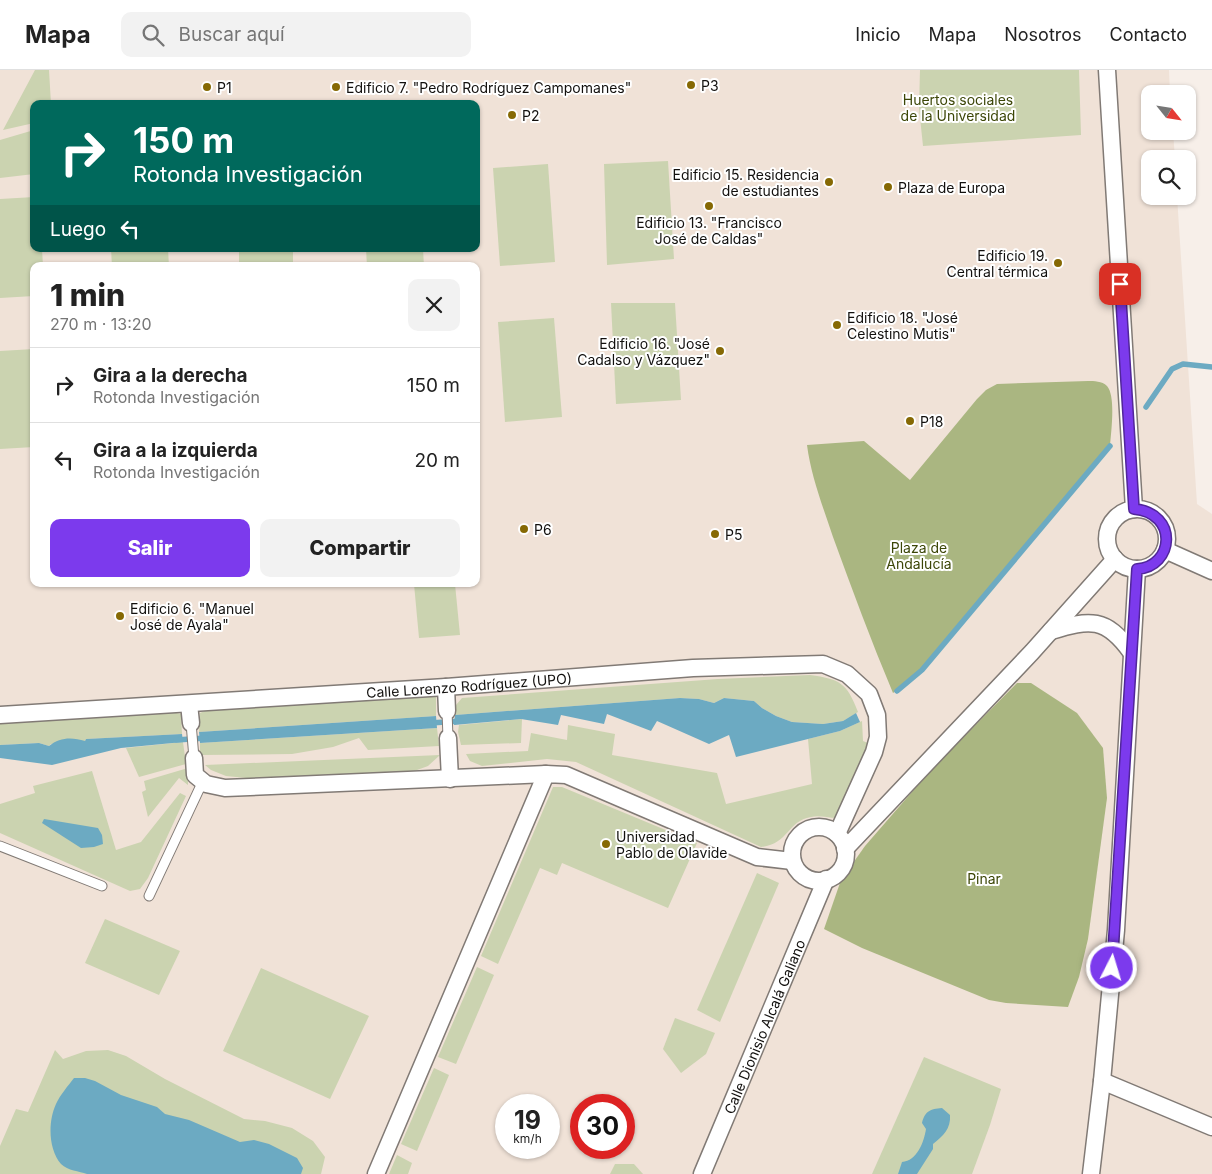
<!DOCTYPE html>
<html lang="es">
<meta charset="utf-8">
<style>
:root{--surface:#fff;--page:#f2f2f2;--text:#222;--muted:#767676;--line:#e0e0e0;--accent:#7c3aed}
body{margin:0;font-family:Inter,sans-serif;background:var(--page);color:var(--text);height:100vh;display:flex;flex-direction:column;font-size:19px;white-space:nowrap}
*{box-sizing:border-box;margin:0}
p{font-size:16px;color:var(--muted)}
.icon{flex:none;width:28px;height:28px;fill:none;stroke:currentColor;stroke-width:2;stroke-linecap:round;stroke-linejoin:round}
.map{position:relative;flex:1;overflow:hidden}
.drawer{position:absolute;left:30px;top:192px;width:450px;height:325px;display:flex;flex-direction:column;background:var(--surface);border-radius:10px;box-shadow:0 1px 4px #0004}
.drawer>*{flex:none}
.top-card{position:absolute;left:30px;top:30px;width:450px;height:152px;border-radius:10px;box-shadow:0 1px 4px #0004;background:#00695c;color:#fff;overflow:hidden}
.needle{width:32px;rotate:120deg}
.tools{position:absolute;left:1141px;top:15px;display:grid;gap:10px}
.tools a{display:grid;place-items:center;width:55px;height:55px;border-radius:10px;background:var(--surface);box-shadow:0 1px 4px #0004;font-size:25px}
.speed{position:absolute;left:495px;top:1024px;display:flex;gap:10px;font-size:25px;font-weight:700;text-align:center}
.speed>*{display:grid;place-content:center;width:65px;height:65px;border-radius:50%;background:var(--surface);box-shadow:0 1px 4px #0004;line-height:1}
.speed small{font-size:12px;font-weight:400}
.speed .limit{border:8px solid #d22;background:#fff;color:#111}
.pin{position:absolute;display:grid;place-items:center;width:42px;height:42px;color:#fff;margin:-21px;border-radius:10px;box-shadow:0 2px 8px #0006}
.me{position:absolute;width:55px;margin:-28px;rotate:5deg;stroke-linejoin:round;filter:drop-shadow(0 0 4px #0008)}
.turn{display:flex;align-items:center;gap:18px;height:105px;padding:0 20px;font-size:22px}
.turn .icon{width:65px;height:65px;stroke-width:2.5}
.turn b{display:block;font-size:35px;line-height:42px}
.then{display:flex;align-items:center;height:48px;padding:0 20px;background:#0003;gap:10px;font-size:19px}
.round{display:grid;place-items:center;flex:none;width:52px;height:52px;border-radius:10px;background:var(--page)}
.summary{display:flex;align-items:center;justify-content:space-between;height:85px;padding:0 20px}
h1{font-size:30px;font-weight:800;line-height:38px}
.cta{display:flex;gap:10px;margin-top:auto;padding:10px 20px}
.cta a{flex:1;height:58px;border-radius:10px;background:var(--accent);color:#fff;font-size:20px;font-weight:800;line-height:58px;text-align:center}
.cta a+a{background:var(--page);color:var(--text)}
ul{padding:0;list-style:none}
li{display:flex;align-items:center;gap:15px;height:75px;padding:0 20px;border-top:1px solid var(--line)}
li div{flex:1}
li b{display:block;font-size:19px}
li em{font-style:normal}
header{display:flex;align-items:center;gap:30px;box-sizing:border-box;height:70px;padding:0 25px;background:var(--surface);border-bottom:1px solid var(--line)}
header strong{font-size:24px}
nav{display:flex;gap:28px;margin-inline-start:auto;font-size:18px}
.search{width:350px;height:45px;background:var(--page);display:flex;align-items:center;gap:12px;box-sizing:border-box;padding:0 18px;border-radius:10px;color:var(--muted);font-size:19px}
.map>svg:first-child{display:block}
.built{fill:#f0e2d7;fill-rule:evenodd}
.green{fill:#cbd3b0}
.forest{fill:#aab681}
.water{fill:#6caac2}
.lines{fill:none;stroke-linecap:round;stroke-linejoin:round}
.stream{stroke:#6caac2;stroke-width:5.5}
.lane-casing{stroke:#817a75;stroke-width:11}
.street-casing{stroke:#817a75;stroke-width:19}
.lane{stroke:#fff;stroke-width:9}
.street{stroke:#fff;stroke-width:16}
.route-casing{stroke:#51269a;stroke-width:12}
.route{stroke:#7c3aed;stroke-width:9}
.poi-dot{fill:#866904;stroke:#fff;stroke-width:2}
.labels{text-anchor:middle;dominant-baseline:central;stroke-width:4;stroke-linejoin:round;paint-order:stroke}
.poi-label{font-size:14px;fill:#12100e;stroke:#fff;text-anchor:start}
.park-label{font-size:14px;fill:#3c4607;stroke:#fff}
.street-label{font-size:14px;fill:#12100e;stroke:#fff}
</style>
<header>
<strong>Mapa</strong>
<div class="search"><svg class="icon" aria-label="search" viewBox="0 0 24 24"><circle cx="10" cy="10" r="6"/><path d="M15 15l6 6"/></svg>Buscar aquí</div>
<nav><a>Inicio</a><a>Mapa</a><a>Nosotros</a><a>Contacto</a></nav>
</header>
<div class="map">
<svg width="1212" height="1104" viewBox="0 0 1212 1104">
<rect width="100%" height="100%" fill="#f7efe9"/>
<!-- built -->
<path class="built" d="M0,0H1169L1170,24H1150V61H1173L1175,89H1150V126H1177L1197,434L1212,444V1104H0ZM34,34H476V179H34ZM34,196H476V514H34ZM506,1035H549V1078H506ZM581,1035H624V1078H581Z"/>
<!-- green -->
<g class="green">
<polygon points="35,0 49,0 51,34 34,34 34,53 3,60"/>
<polygon points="920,0 1079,0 1081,65 923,76 919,38"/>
<polygon points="34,60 34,104 0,108 0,70"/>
<polygon points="668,91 674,189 607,195 604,94"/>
<polygon points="548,94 555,192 500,196 493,98"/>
<polygon points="34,127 34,179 42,179 43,196 34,196 34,226 0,228 0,129"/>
<polygon points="111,179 168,179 169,196 112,196"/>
<rect x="239" y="179" width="54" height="17"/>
<polygon points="366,179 423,179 424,196 367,196"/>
<polygon points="611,233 675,233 681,330 616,334"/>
<polygon points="554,248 562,347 505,352 498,252"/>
<polygon points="34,279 34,377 0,379 0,281"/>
<polygon points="414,514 455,514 460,565 419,568"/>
<path d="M810,605C840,609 847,613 858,642L843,651L823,654L792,652L776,646L762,638L754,631L724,628L714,633L699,629L680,628L455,645L456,635L462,628L718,609Z"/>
<polygon points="431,626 436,626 436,646 199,662 200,643 207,640"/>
<polygon points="172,642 181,644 182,664 86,669 85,671 51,674 49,676 39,673 0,675 0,653"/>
<polygon points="522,649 521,673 461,675 458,662 459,655"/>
<path d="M862,651L863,671L870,674L836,748C828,748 819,745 811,747C787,751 789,774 761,777L576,692L547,689L482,696L470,691L466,684L528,681L531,663L567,670L568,655L615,664L612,685L717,703L726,734L812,714L808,669L840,661Z"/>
<polygon points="437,658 439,676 368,680 359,668 333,677 292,684 200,685 200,673"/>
<polygon points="183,672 186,694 139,707 126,678"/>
<polygon points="440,685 428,696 409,703 257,709 226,706 211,700 205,695"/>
<polygon points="188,698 188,715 179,708 148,747 142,722 146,720 144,711"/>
<polygon points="92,701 116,780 141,772 180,723 186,726 148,808 140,819 130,821 0,763 0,734 35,723 33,716"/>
<polygon points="553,717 562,717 697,773 668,838 562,793 557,805 540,798 498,894 481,886"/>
<polygon points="757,803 779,813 720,952 697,940"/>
<polygon points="105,849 180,881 159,925 85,893"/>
<polygon points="477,897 494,905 456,994 438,987"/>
<polygon points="261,898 369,946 330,1029 223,981"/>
<polygon points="675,948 715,963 706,984 681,1003 663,979"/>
<polygon points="55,980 63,989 86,981 108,980 126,986 165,1009 244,1049 265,1051 292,1058 313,1071 325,1087 321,1104 0,1104 0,1076 16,1039 28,1042"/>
<polygon points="924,987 1001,1019 990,1055 972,1104 872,1104"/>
<polygon points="434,998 449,1005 417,1081 401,1074"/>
<polygon points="397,1085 412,1093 408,1104 389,1104"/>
<polygon points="615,1094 634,1094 643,1104 610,1104"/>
</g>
<!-- forest -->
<g class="forest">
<path d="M1088,311C1094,311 1102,311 1107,316C1116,326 1111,362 1110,376L922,600L893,623C871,571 852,519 833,467C823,437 811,406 807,375L864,371L910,410L977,329L986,320L997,314Z"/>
<polygon points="1017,613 1031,613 1077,643 1103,678 1107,728 1088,869 1079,907 1068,937 1006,933 989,930 862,878 824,859 841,810 865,776 931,700"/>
</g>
<!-- water -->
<g class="water">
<polygon points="680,628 699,629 714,633 724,628 754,631 762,638 776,646 792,652 823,654 843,651 856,643 860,652 840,661 736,687 729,665 709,674 657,651 651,661 607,644 604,654 561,645 558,655 521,649 454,655 455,645"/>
<polygon points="436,646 437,658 200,673 199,662"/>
<path d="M182,664L183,672L121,678L52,695L0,688V675L39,673L49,676C60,667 72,667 85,671L86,669Z"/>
<polygon points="44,749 98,758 102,765 103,774 94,777 81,778 42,753"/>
<path d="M74,1008H85L95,1011L121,1025L157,1037L165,1044L189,1050L240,1072L254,1070L269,1074L297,1088L303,1098L301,1104H87C79,1101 68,1101 61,1094C48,1079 48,1051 56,1034C60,1025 68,1016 74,1008Z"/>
<path d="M942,1038L950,1045C951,1059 943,1066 933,1074V1079L917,1104H898L902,1092C917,1091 924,1072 926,1059L922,1053C925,1041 930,1039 942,1038Z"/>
</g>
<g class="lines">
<!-- stream -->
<g class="stream">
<polyline points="1146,337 1172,299 1183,294 1212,297"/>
<polyline points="897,621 922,600 1110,376"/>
<polyline points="430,653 461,651"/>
<polyline points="176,670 206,668"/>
</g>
<!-- lane casing -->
<g class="lane-casing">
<g id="lane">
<polyline points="447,641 448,668"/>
<polyline points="191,653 194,688"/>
<polyline points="0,776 102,816"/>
<polyline points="149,826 203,711"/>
</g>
</g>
<!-- street casing -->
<g class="street-casing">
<g id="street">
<polyline points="1107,0 1134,439"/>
<circle cx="1137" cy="469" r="30"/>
<polyline points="1165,480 1212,501"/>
<path d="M1051,561C1090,549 1106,547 1131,582"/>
<polyline points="446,617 447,641"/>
<polyline points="189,634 191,653"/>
<path id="s1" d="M0,645L446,617L693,598L823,594L847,604L869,624L877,645L878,667L874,682L837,764"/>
<polyline points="448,668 450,709"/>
<polyline points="194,688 195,705 206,714 225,718 546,704"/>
<circle cx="819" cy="784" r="27"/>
<polyline points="845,779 1032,582 1115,489"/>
<polyline points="1102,1011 1212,1057"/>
<polyline points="376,1104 546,704 566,705 757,787 792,791"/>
<path id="s2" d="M702,1104L826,809"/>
<polyline points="1091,1104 1102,1011 1116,860 1137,499"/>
</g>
</g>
<!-- lane -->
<use href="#lane" class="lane"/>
<!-- street -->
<use href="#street" class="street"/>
</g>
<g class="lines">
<!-- route casing -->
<g class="route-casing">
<path id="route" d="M1112,898L1137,499C1174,497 1179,443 1134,439L1120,214"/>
</g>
<!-- route -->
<use href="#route" class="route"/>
</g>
<!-- markers -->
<g class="poi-dot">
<circle cx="691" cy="15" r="5"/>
<circle cx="207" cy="17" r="5"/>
<circle cx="336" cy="17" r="5"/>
<circle cx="512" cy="45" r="5"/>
<circle cx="829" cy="112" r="5"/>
<circle cx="888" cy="117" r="5"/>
<circle cx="709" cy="136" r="5"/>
<circle cx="1058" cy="193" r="5"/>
<circle cx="837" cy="255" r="5"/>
<circle cx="720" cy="281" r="5"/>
<circle cx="910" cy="351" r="5"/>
<circle cx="524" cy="459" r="5"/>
<circle cx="715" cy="464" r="5"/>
<circle cx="120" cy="546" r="5"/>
<circle cx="606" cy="774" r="5"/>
</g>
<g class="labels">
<!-- poi labels -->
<g class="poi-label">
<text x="701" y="15">P3</text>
<text x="217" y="17">P1</text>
<text x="346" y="17">Edificio 7. "Pedro Rodríguez Campomanes"</text>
<text x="522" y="45">P2</text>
<text x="819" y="104" text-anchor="end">Edificio 15. Residencia<tspan x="819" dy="16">de estudiantes</tspan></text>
<text x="898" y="117">Plaza de Europa</text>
<text x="709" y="152" text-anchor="middle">Edificio 13. "Francisco<tspan x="709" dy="16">José de Caldas"</tspan></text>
<text x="1048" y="185" text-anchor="end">Edificio 19.<tspan x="1048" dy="16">Central térmica</tspan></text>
<text x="847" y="247">Edificio 18. "José<tspan x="847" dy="16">Celestino Mutis"</tspan></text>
<text x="710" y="273" text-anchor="end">Edificio 16. "José<tspan x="710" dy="16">Cadalso y Vázquez"</tspan></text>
<text x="920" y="351">P18</text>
<text x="534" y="459">P6</text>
<text x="725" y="464">P5</text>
<text x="130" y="538">Edificio 6. "Manuel<tspan x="130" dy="16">José de Ayala"</tspan></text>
<text x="616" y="766">Universidad<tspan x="616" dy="16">Pablo de Olavide</tspan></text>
</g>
<!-- park labels -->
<g class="park-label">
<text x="958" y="29">Huertos sociales<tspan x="958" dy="16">de la Universidad</tspan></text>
<text x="919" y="477">Plaza de<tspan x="919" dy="16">Andalucía</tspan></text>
<text x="984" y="808">Pinar</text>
</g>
<!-- street labels -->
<g class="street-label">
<text stroke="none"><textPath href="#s1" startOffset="470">Calle Lorenzo Rodríguez (UPO)</textPath></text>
<text stroke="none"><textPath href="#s2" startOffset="160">Calle Dionisio Alcalá Galiano</textPath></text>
</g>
</g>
</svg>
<div class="tools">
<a><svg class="needle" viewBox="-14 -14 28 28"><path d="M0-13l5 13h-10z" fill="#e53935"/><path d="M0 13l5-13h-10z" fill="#767676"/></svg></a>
<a><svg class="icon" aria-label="search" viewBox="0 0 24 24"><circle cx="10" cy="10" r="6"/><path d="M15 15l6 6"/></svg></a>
</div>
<div class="speed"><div>19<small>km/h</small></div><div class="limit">30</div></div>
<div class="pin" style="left:1120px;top:214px;background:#d93025"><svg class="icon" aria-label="arrive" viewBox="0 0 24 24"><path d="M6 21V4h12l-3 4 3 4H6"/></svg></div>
<svg class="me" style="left:1112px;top:898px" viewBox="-20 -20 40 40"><circle r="17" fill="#7c3aed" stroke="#fff" stroke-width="3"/><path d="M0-11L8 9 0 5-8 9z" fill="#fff"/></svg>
<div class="top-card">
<div class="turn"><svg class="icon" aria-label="right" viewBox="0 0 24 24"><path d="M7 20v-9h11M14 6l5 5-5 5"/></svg><div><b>150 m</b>Rotonda Investigación</div></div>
<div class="then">Luego<svg class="icon" aria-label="left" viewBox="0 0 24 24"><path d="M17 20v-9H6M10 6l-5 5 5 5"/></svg></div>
</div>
<section class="drawer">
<div class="summary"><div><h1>1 min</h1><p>270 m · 13:20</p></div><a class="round"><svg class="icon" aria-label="close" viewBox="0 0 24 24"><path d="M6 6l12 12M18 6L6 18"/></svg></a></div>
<ul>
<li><svg class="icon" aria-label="right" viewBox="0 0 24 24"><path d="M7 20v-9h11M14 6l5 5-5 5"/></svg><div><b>Gira a la derecha</b><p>Rotonda Investigación</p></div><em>150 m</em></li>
<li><svg class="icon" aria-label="left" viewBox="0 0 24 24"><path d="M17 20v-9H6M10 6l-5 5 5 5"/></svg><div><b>Gira a la izquierda</b><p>Rotonda Investigación</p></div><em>20 m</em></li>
</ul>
<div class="cta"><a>Salir</a><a>Compartir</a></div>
</section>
</div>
